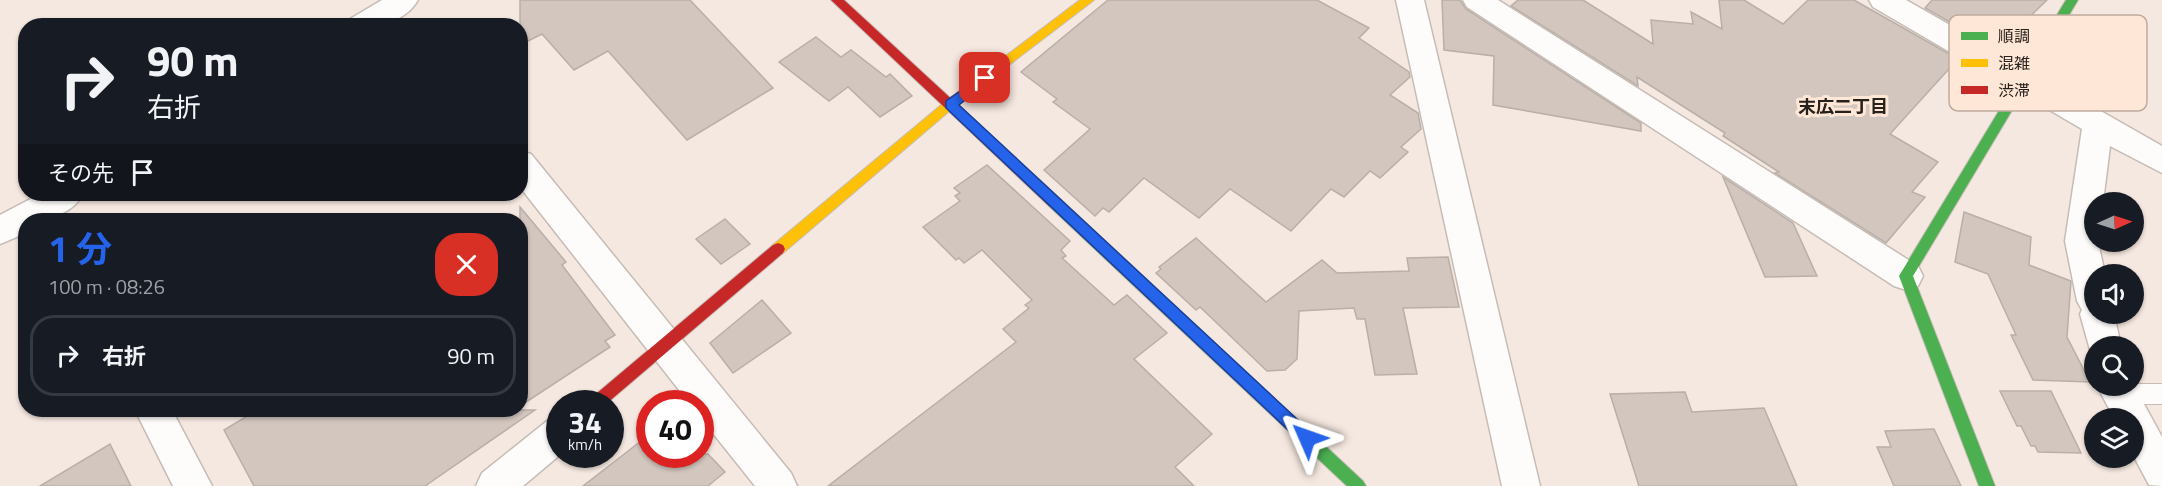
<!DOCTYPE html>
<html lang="ja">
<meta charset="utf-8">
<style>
:root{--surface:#171b24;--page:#242831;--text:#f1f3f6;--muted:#9ea1a6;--line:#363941;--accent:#2563eb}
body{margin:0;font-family:"Titillium Web","Noto Sans JP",sans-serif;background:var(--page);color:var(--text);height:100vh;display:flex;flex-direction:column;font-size:22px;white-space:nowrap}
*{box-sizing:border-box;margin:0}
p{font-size:20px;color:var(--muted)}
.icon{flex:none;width:33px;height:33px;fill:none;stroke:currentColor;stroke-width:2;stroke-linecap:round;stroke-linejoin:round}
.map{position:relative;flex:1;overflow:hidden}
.side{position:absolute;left:18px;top:213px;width:510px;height:204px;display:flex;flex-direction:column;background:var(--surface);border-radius:24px;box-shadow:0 2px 4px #0004}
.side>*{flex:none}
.top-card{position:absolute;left:18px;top:18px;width:510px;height:183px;border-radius:24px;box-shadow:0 2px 4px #0004;background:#171b24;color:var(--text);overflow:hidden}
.needle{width:39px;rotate:87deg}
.buttons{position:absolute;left:2084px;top:192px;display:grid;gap:12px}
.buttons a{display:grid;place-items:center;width:60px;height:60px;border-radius:50%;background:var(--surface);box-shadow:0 2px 4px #0004;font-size:30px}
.speed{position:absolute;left:546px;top:390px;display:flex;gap:12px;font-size:30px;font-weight:700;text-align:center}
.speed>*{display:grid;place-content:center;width:78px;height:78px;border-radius:50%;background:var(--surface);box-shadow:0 2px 4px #0004;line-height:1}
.speed small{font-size:15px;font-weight:400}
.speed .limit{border:9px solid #d22;background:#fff;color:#111}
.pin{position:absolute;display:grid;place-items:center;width:51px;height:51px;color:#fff;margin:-26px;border-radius:12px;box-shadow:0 3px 9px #0006}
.me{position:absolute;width:66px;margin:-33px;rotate:313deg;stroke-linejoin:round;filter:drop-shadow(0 0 4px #0008)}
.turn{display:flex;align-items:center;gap:21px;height:126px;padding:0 30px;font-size:27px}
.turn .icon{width:78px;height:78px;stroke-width:2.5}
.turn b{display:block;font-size:42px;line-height:51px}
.then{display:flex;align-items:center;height:57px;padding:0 30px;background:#0003;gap:12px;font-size:22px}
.round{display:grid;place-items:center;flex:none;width:63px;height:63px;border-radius:24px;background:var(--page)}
.headline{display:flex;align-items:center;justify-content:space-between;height:102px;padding:0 30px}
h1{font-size:36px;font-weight:700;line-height:45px;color:var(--accent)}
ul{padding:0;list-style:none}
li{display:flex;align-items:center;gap:18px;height:81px;margin:0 12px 9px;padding:0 18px;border:3px solid var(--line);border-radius:24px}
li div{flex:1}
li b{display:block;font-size:22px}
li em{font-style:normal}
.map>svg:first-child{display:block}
.building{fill:#d2c6be;stroke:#b9afa9;stroke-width:1.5}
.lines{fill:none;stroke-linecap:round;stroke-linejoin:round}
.lane-casing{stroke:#c6bcb6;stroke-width:2}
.street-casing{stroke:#c6bcb6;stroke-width:3}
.fast-casing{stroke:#c6bcb6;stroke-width:2}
.slow-casing{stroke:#c6bcb6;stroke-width:2}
.jam-casing{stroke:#c6bcb6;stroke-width:2}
.lane{fill:#fefcfa;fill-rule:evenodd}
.street{fill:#fefcfa;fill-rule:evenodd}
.fast{fill:#4caf50;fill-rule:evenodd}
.slow{fill:#ffc107;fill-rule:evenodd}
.jam{fill:#c62828;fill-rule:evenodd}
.route{fill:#2563eb;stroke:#184099;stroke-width:1.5}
.labels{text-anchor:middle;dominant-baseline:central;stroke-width:6;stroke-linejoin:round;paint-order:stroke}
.neighbourhood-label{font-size:18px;font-weight:bold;fill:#28201a;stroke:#fee7d7}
.key{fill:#fee7d7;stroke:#beab9e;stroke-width:1.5}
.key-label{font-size:16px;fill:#28201a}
</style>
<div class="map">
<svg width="2162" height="486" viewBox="0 0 2162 486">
<rect width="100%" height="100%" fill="#f5e8e0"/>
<!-- building -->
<g class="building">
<polygon points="520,0 690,0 773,88 687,140 608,51 574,70 542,34 520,45"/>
<polygon points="1108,0 1317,0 1369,28 1359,38 1409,72 1410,77 1390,95 1418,113 1421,129 1401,147 1408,152 1380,178 1370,171 1344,197 1331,189 1291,231 1230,189 1199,218 1144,178 1109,212 1103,208 1095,216 1044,170 1090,129 1053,102 1057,99 1021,72"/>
<polygon points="1442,0 1460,0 1466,9 1641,123 1641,131 1493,105 1494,56 1444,50"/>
<polygon points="1518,0 1583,0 1653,44 1651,20 1693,24 1691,12 1722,29 1719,0 1744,0 1783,24 1808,0 1854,0 1958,59 1890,134 1938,162 1912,192 1925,197 1886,243 1775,173 1779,172 1723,136 1725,133 1637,77 1638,86 1511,6"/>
<polygon points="1932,0 2047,0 2019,27 2026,30 2008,51 2001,51 1925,8"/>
<polygon points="816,37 841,57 851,50 886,77 890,74 912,96 880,117 848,87 829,101 779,62"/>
<polygon points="987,165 1070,241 1061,250 1066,256 1062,258 1114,305 1127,295 1167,333 1134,359 1212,434 1175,467 1194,486 828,486 1016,342 1003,329 1029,308 1025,305 1032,300 982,250 964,263 959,258 956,260 923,227 960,201 955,196 960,193 954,188"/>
<polygon points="1723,177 1793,223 1817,276 1765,277"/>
<polygon points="520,207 566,262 562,265 615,335 605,341 610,347 520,406"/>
<polygon points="1964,212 2031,237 2029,265 2071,281 2067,337 2090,382 2033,380 2011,335 2016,335 1988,274 1955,262"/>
<polygon points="725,219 750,244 721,264 696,239"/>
<polygon points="1196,238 1266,302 1322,260 1337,273 1409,271 1407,258 1448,257 1459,307 1403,308 1417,374 1375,375 1365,319 1357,319 1354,308 1299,311 1297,359 1285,370 1267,371 1200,307 1196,310 1156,273 1161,269 1159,267"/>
<polygon points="762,300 791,333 733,373 710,343"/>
<polygon points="2000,391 2051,391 2081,453 2038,452 2035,446 2031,446 2021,426 2017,426"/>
<polygon points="1685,392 1692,412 1764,408 1797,486 1639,486 1610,394"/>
<polygon points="257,410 535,410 425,486 254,486 224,430"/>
<polygon points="1934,429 1961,486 1894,486 1877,447 1891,447 1885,431"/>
<polygon points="650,434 650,454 708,454 725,472 708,486 583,486"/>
<polygon points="110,444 131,486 40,486"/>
</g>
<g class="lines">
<!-- lane casing -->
<g class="lane-casing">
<polygon id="lane" points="2133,384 2162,384 2162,404 2120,404 2113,401 2109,394 2113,387"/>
</g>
<!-- street casing -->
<g class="street-casing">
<g id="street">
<path d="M382,0H418C403,26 372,26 346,26L350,19Z"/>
<polygon points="1396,0 1424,0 1540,486 1502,486"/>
<polygon points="1463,0 1498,0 1918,266 1923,276 1918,286 1906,290 1894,286 1467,7"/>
<polygon points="1869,0 1906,0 2162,146 2162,173 2110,146 2103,202 2094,202 2094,242 2098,242 2105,274 2094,274 2094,314 2114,314 2121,346 2094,346 2094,358 2092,357 2080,314 2082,310 2077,301 2065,241 2082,129 1873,7"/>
<polygon points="520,151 531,154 791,473 797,486 755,486 700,417 700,404 690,404 520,187"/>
<path d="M40,194H83C72,215 47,220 26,220V233L0,244V215Z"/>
<polygon points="2133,384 2162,437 2162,486 2149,485 2133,455 2133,418 2114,418 2097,386"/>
<polygon points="135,410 172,410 212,486 173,486"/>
<polygon points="560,416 561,454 523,486 476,486 482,473 547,421"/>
</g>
</g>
<!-- fast casing -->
<g class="fast-casing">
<g id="fast">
<polygon points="2066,0 2078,0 1913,276 1995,486 1979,486 1899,276"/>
<polygon points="1054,197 1059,198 1363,481 1366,486 1347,486 1049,206 1047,202 1049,198"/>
</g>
</g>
<!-- slow casing -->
<g class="slow-casing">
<polygon id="slow" points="1080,0 1094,0 954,107 783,253 773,253 771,249 773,245 946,101"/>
</g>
<!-- jam casing -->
<g class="jam-casing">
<g id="jam">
<polygon points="831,0 844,0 1059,198 1061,202 1059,206 1049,206"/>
<polygon points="778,243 783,245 785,249 783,253 606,404 588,404 590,399 773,245"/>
</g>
</g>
<!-- lane -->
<use href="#lane" class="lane"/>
<!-- street -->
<use href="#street" class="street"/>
<!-- fast -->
<use href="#fast" class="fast"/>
<!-- slow -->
<use href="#slow" class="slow"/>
<!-- jam -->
<use href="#jam" class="jam"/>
</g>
<!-- route -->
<polygon class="route" points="985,74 991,78 989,81 959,105 1312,433 1315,438 1312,443 1302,443 946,108 946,101"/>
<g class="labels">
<!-- neighbourhood labels -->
<g class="neighbourhood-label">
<text x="1843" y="106">末広二丁目</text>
</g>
</g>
<!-- legend -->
<rect x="1949" y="15" width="198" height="96" rx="9" class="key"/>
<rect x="1961" y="32" width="27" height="8" fill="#4caf50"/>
<rect x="1961" y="59" width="27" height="8" fill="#ffc107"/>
<rect x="1961" y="86" width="27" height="8" fill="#c62828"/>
<g class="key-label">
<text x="1998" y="42">順調</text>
<text x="1998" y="69">混雑</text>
<text x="1998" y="96">渋滞</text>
</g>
</svg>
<div class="buttons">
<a><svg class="needle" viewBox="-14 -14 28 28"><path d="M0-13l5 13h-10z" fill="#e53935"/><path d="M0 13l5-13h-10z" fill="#9ea1a6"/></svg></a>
<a><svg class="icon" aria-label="sound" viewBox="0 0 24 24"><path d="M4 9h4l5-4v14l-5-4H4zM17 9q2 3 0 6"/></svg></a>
<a><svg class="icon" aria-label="search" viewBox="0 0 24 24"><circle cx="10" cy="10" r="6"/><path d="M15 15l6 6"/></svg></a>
<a><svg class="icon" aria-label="layers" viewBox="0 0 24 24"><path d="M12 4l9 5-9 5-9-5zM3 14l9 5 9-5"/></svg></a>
</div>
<div class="speed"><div>34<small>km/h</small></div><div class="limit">40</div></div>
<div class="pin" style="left:985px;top:78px;background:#d93025"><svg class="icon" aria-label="arrive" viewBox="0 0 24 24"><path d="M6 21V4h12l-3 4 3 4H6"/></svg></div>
<svg class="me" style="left:1307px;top:438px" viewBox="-20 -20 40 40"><path d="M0-17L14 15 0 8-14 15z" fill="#2563eb" stroke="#fff" stroke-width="4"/></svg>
<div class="top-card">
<div class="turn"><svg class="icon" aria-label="right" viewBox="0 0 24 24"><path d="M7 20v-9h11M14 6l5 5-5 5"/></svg><div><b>90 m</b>右折</div></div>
<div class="then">その先<svg class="icon" aria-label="arrive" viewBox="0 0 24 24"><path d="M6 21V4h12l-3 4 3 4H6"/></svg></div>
</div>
<section class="side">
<div class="headline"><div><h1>1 分</h1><p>100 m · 08:26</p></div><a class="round" style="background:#d93025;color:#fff"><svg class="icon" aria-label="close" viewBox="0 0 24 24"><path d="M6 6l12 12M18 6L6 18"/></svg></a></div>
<ul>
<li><svg class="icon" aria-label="right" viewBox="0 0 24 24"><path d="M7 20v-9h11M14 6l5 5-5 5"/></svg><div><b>右折</b></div><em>90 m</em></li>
</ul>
</section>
</div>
